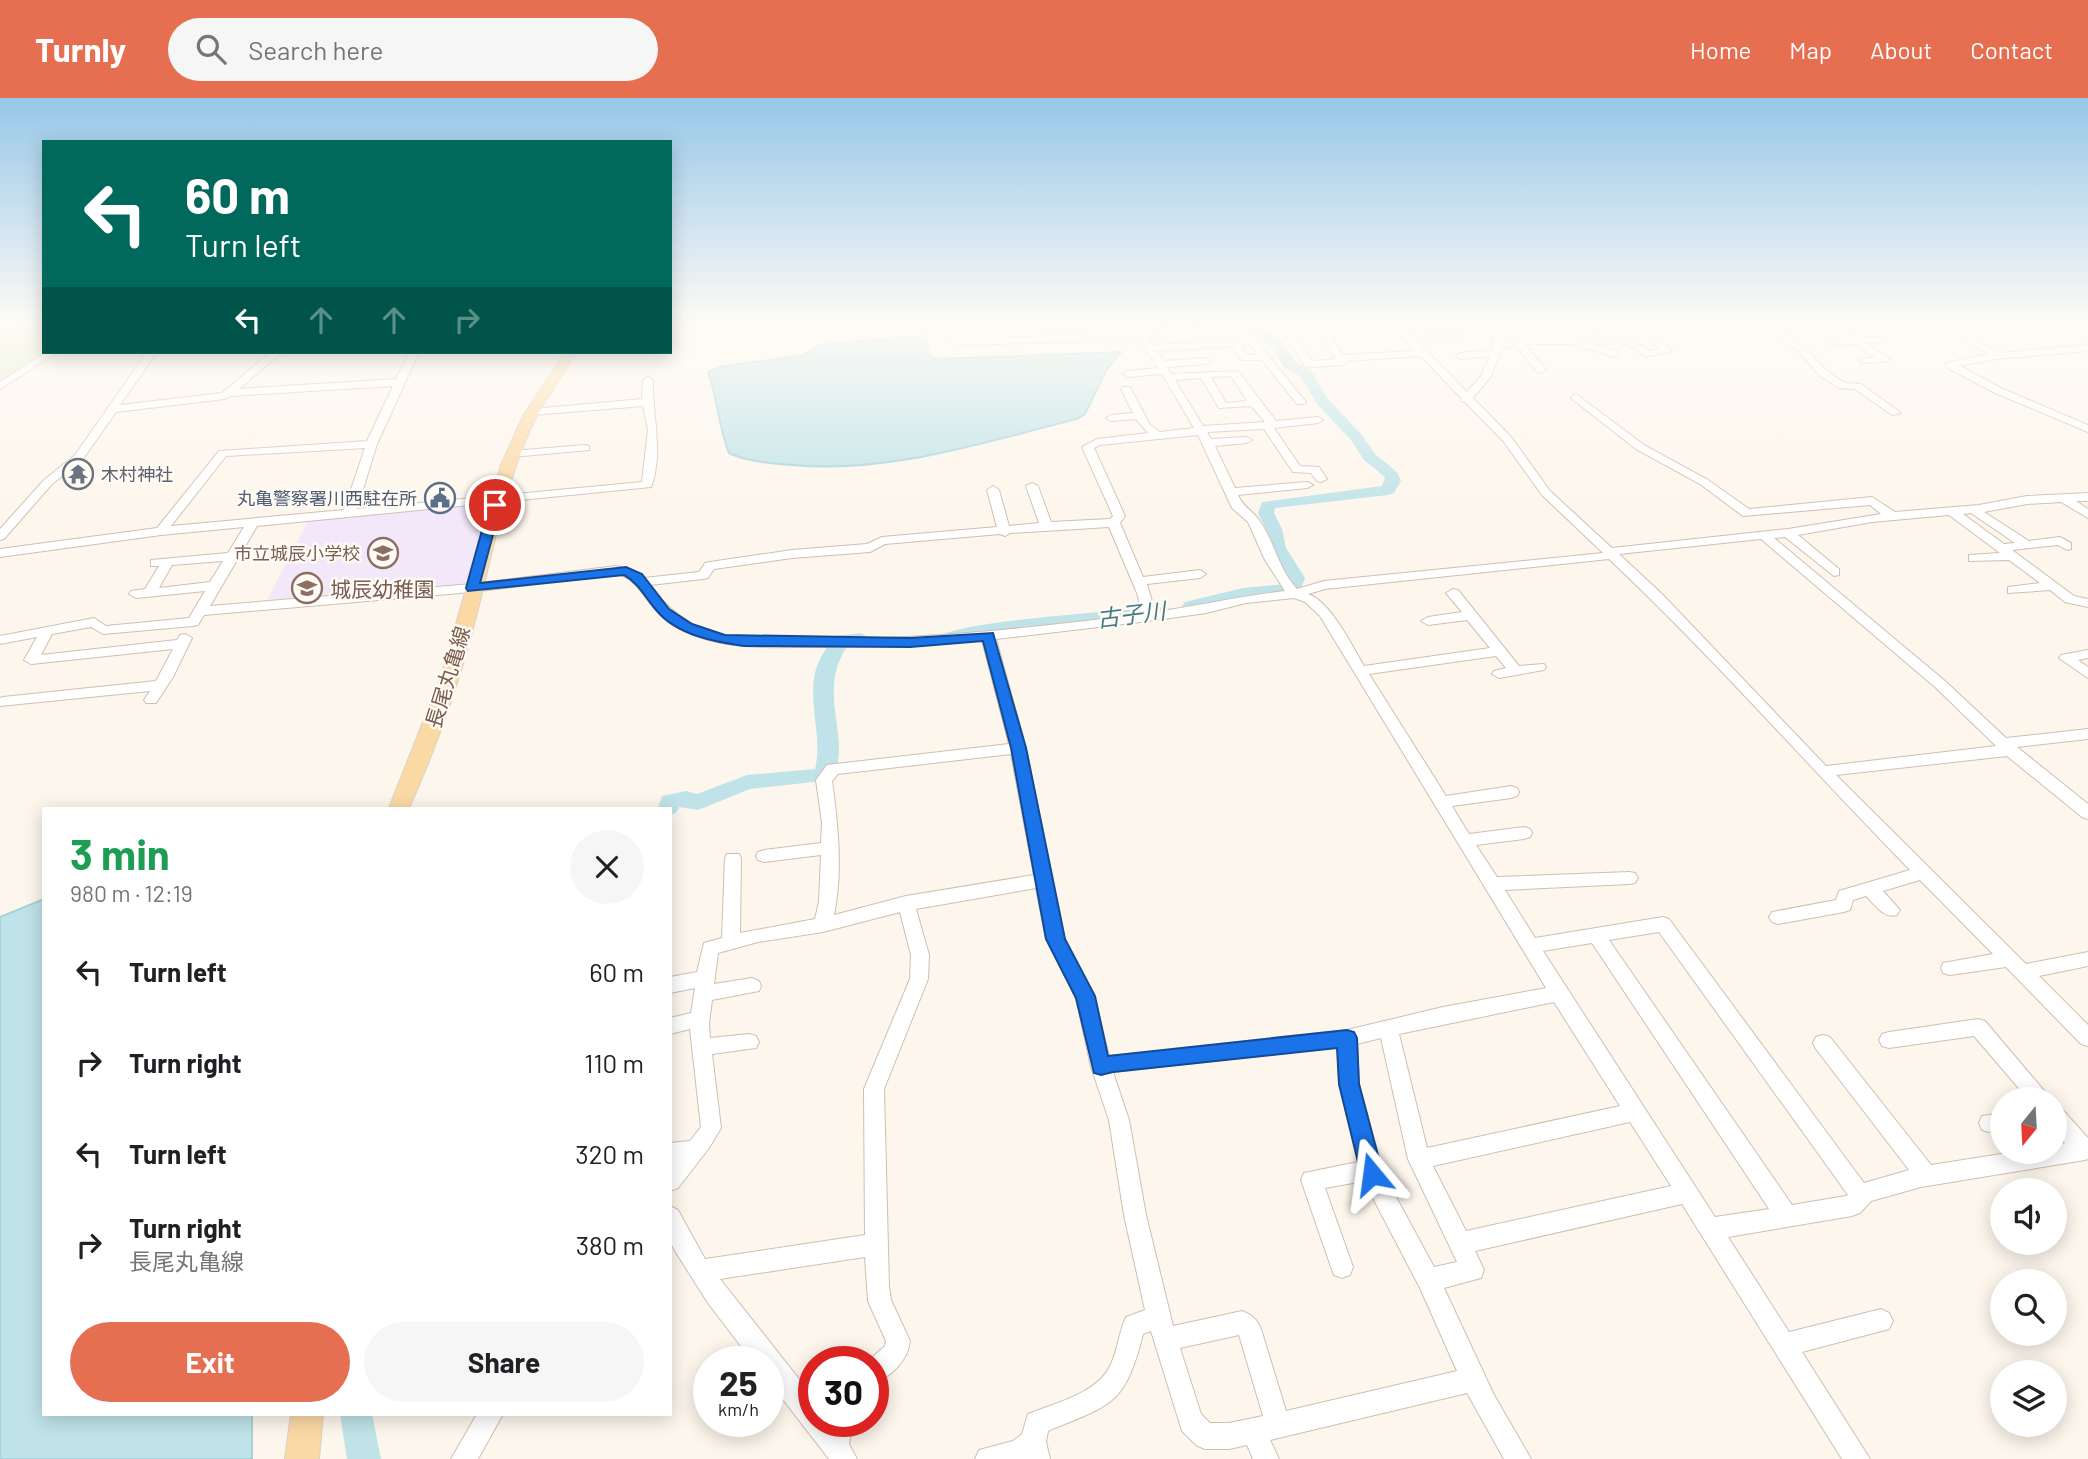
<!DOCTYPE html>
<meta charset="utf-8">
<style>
:root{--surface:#fff;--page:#f6f6f6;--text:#202124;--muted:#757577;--accent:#e76f51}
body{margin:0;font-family:Barlow,"Noto Sans JP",sans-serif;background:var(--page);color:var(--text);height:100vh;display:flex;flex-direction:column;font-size:26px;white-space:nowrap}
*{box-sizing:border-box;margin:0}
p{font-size:23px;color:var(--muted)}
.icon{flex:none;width:38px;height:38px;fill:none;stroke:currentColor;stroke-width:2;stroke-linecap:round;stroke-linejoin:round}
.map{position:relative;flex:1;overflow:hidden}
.panel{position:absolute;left:42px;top:709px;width:630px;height:609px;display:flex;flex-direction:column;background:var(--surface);border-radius:0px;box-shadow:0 4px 18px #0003}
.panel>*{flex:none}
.top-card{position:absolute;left:42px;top:42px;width:630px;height:214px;border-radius:0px;box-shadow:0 4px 18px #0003;background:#00695c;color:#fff;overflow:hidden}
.needle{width:46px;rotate:198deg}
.buttons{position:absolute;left:1990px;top:989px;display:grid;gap:14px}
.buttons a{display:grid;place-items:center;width:77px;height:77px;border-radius:50%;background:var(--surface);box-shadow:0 4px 18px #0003;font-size:35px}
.speed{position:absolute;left:693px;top:1248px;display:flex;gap:14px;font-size:35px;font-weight:700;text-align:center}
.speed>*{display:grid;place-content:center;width:91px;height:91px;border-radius:50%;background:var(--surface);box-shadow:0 4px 18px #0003;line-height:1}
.speed small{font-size:18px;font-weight:400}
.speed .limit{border:10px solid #d22;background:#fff;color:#111}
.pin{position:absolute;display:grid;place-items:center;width:60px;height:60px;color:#fff;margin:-30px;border:4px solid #fff;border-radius:50%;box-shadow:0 2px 7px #0007}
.me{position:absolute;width:77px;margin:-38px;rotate:344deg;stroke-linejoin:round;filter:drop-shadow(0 0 5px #0008)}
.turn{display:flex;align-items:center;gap:24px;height:147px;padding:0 28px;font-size:32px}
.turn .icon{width:91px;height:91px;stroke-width:2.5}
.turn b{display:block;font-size:49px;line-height:60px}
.lanes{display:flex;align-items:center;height:66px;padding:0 28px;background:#0003;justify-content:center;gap:35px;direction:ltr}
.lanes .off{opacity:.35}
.round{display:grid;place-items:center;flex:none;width:74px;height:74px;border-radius:37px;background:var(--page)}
.summary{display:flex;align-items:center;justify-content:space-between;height:119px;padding:0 28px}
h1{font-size:42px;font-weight:700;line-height:52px;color:#1e9e55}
.button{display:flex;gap:14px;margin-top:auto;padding:14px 28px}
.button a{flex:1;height:80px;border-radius:42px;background:var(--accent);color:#fff;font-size:28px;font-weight:700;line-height:80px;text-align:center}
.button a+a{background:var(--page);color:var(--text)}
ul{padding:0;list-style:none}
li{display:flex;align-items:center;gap:21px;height:91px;padding:0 28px}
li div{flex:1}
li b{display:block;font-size:26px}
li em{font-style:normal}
header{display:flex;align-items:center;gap:42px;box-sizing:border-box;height:98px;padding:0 35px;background:var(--accent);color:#fff}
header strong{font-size:33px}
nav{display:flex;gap:38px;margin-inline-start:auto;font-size:24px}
.search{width:490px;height:63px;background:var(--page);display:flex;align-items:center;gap:18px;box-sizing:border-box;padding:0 24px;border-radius:38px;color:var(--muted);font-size:26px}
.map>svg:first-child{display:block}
.education{fill:#f3e8fa}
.green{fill:#d8ecc9}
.water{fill:#bfe3e8;stroke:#a5d3da;stroke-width:2}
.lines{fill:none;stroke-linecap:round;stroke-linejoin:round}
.river{fill:#bfe3e8;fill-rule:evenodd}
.minor-casing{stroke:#d1beb0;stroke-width:2}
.major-casing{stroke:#dad1cd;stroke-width:2}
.minor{fill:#fff;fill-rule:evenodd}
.major{fill:#fbd9a5;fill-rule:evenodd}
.route{fill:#1a73e8;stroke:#114b97;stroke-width:2}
.labels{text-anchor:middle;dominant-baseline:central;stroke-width:5;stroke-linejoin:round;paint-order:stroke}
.far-worship-label{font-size:18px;fill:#5b616d;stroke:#fffaf3;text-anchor:start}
.far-service-label{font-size:18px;fill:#4e5e75;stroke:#fffaf3;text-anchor:end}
.far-education-label{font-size:18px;fill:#785e54;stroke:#fffaf3;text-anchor:end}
.education-label{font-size:21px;fill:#785e54;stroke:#fffaf3;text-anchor:start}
.street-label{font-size:21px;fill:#7a5c4d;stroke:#fffaf3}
.water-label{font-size:23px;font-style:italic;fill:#437c86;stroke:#fffaf3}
</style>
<header>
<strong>Turnly</strong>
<div class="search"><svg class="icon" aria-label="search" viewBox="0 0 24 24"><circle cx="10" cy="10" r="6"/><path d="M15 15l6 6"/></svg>Search here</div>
<nav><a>Home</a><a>Map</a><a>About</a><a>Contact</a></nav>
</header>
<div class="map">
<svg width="2088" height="1361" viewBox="0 0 2088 1361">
<rect width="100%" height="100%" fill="#fdf6ec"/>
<!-- education -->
<polygon class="education" points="491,406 465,488 267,502 308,423"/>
<!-- green -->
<polygon class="green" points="0,227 44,227 45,254 0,283"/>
<!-- water -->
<g class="water">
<path d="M921,238L927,241L928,256L937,261L1121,254L1107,271L1085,316L1077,321C983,344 890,376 792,367C771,365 748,364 729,355C718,328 718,300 708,274L720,269L805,257L814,249L828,246Z"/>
<polygon points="44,801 44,1316 252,1316 252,1361 0,1361 0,819"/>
</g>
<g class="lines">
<!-- river -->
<g class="river">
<polygon points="1249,227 1261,227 1261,230 1280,241 1294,263 1311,273 1328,301 1362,337 1375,356 1397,374 1401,383 1394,395 1388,397 1275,410 1274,415 1282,431 1286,450 1305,480 1300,493 1283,497 1243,501 1191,513 1185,512 1182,508 1185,504 1243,490 1286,486 1287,480 1270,450 1266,431 1258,415 1262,404 1382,388 1385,379 1364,362 1351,342 1317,306 1301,279 1283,268 1271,247 1250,235"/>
<path d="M1156,509L1162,510L1165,514L1162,518L998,535L957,544L943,543L940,539C952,524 1125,512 1156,509Z"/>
<path d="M861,535L870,541L867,545L848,547C814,596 855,643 831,682L750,691L698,712L679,709L676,715L670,717V710H658L662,698L686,693L697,696L747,677L815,671C824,635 803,595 820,561C824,553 830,545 835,538Z"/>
<polygon points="340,1316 372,1316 381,1361 347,1361"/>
</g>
<!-- minor casing -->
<g class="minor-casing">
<g id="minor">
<polygon points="711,227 752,227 745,234 714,234 709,231"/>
<path d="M917,227L950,229L961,233L962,241L1134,235L1129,227H1138L1143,234L1178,227H1201L1147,239L1154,247L1246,242L1245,236H1251L1306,304L1305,306H1297L1262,262H1241L1232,248L1157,253L1164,263L1206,260L1211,263L1206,266L1167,269L1171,276L1238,273L1276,323L1318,319L1323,322L1318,325L1274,330L1300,368L1319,369L1327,381L1321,384L1317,383L1311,375L1293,374L1264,331L1207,334L1211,341L1247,339L1252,342L1247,345L1215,348L1235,390L1307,384L1313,387L1307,390L1238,397C1243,409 1252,412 1259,422C1275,444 1278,471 1297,491L1324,483L1603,455L1542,397L1504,344L1465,304L1461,303V300L1421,258L1347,263L1346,266L1343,267L1309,269L1305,268L1279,227H1288L1312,263L1336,261L1319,236L1310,227C1328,227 1333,243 1343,257L1415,253L1392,227H1402L1413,239L1465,236V240L1462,241L1418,244L1467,294L1481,278L1490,258L1461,261L1456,258L1461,255L1492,252L1493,227H1503V244L1527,240H1574L1618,254V258L1615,259L1573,246H1525L1546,272L1541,275L1537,274L1516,248L1502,250L1491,278L1473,300L1512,340L1550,393L1612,450L1788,431L1881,416L1870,407L1743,418L1700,386L1636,351L1572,301L1571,299L1576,296L1644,347L1708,382L1749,411L1872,399L1895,414L1979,407L2027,398L2088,395V403H2076L2088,411V420L2061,404L2027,406L1984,414L2029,443L2060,439L2071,445V451L2067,452L2058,447L2012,452L2074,498L2088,501V509L2065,504L2050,492L2008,495V489L2040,485L2009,462L1969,463V457L2000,455L1949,417L1872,424L1798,437L1839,471V477L1834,478L1785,439L1774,440L1945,583L2006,640L2088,631V641L2017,649L2088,706V721L2082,719L2007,658L1836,677L2026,866L2088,854V868L2039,878L2088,927V948L2081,946L2006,869L1950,877L1943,875L1941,870L1943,865L1993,856L1920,782L1883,793L1900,812L1897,817C1884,821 1875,807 1866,798L1853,802L1850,812L1844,814L1778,826L1772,824L1769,819L1772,814L1836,802L1839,793L1910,772C1809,669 1714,560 1609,461L1325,491L1308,496C1331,504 1352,548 1364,568L1490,550L1467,522L1428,527L1421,523L1428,519L1462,514L1446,495L1453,491L1458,492L1519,568L1544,566L1546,569L1544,572L1499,580L1492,576L1494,573L1506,570L1496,558L1369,576L1446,698L1511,688L1517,690L1519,694L1517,698L1511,700L1452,708L1469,736L1524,729L1530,731L1532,735L1530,739L1524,741L1476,747L1497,779L1629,774L1635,775L1638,780L1635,785L1629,786L1505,792L1535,840L1663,819L1669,821L1864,1085L1909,1072L1816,951L1813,945L1816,939L1823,937L1830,939L1931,1067L2014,1054H2054V1047L2065,1045L2054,1032V1008L2061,1010L2088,1040V1061L2085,1062L1921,1089L1871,1103L1860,1115L1852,1118L1728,1139L1789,1234L1881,1211L1889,1215L1893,1223L1889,1231L1802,1254L1870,1361H1842L1682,1106L1475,1153L1484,1172L1481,1180L1444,1190L1494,1297L1531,1361H1504L1467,1295L1270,1342L1279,1361H1253L1247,1347L1229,1351H1205L1196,1347L1182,1333L1151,1233L1143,1236C1125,1307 1113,1306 1048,1333L1046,1344L1050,1361H975L979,1352L1013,1343L1022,1336L1028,1316C1055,1305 1099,1295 1111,1266C1118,1251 1119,1234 1126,1219L1145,1212L1124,1117L1109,1022L1091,969L1076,900L1046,841L1036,790L916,811L929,857L928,881L884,991L889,1189L891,1202L910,1243C908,1263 891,1278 873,1286V1264H867L885,1248L886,1243L868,1203L865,1159L720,1181L814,1300V1323H853L849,1346L857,1361H829L768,1282V1264H753L708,1205L675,1153L670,1143V1108L678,1112L705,1161L865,1137L864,991L910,881L911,857L900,814L823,834L758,844L718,855L714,886L752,880L759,883L761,888L759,893L712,902L709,925L710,940L749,936L756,938L759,944L756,950L712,956L721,1030L709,1050L678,1090L670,1093V1045L690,1043L701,1029L690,931L670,936V920L691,915L695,890L670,895V879L697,874L704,845L722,840L725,760L727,756H739L741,760L740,835L815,821L819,804L821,757L764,764L758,762L756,758L758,754L764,752L821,745L822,725L816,682L827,667L1009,646L982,542C925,547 868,549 811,549C772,549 731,552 694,537C681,532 668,524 658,514C644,501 637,479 616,476L472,494L204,517L198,527L193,528L103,536L91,529L52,536L41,557L177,542L180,537L185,536L192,540L173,579L156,605H146L144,602L150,593L0,608V600L3,599L156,583L173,551L31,566L24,562L37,539L0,546V538L94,520L106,528L189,520L205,493L136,500L129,496L131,493L145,491L159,468H151V462L228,455L244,429L161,437L0,459V451L157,430L219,353L367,343L393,288L231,298L225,301L116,314L83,361L52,386L4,441L0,442V431L44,382L75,357L147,254H157L120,307L222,295L271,254H282L239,291L396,281L409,254H419L377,346L357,411L642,384L648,331L643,308L533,317L528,314L533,311L642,301L643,282L648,279L653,282C652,317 664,355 651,389L257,428L210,508L472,486L616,468L629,471L644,480L699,474L705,465L710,464L792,452L867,446L882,439L997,429L987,392L993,388L999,392L1009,428L1039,425L1026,388L1032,385L1038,388L1051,424L1110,421L1113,418L1082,349L1097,341L1148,335L1136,321L1111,323L1106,320L1111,317L1133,315L1121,291L1122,289H1130L1150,327L1160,334L1194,330L1162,276L1128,279L1123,276L1128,273L1158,270L1138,240L1070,244L957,247L952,244L953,236L921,233ZM1250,247L1258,256L1247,257L1241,248ZM1231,278L1247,303L1226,305L1211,279ZM1201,280L1219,310L1251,308L1265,324L1203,328L1175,282ZM1198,337L1232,410L1248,424L1265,462L1285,493C1241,498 1199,508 1155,514L1147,486L1200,480L1206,476L1200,472L1143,479L1120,425L1125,418L1094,350L1100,347ZM365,350L344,412L171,428L226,358ZM1971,415L2015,445L2004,446L1963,416ZM1109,429L1137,495L1142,516C1032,530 923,542 813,541C780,540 744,544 712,534C685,526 666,509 650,487L703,481L708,480L714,471L792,460L870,454L885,446L1000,436L1005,438L1010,435ZM1761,441L1935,589L1996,648L1826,668L1662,496L1619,456ZM223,463L210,484L159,490L172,467ZM1294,500L1305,504L1320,518L1546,890L1443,909L1347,932L1109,958L1094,898L1064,841L1026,650L996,541L1149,523L1206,515L1246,505ZM1011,656L1034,777L906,798L834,817C843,774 838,726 832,683L838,676ZM1659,834L1848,1097L1846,1098L1792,1107L1609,842ZM1592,845L1769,1111L1715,1119L1543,853ZM1554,904L1620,1008L1427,1050L1399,936ZM1381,940L1408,1061L1457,1164L1434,1169L1382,1073L1359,986L1357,946ZM1338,949L1339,986L1358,1064L1304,1075L1301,1082L1331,1169L1334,1177L1342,1180L1350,1177L1353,1169L1325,1090L1364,1083L1420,1190L1457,1273L1286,1313L1261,1231C1257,1221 1252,1217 1242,1213L1173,1228L1146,1117L1129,1022L1113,974ZM1630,1024L1671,1088L1466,1133L1433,1068ZM1239,1237L1263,1318L1229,1325H1210L1201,1316L1180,1250Z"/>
<path d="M1623,227C1645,227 1657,237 1672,253L1646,259L1635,250L1588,233C1598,227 1640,244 1648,253L1659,251L1645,237Z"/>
<polygon points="1763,227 1774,227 1803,248 1828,274 1845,285 1861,286 1901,315 1892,317 1855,291 1839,290 1820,278 1797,252"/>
<polygon points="1826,227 1837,227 1858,240 1884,239 1884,243 1866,245 1890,261 1885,264 1861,265 1861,261 1875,259 1854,246 1830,247 1830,243 1846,241"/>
<polygon points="1939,227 1950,227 1999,255 2088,247 2088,253 1995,261 1960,268 2003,291 2088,327 2088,334 1995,295 1946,269 1946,265 1988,256"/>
<polygon points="2060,227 2072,227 2088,235 2088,242"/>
<polygon points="47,254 58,254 0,291 0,284"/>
<polygon points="585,347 589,348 589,352 512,359 506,356 512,353"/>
<polygon points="2088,552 2088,560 2078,562 2088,569 2088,580 2059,560 2061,557"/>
<polygon points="1978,921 1985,923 2051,1001 2028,1001 1974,938 1889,950 1882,948 1879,942 1882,936 1889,934"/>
<polygon points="2002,1015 2002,1033 1989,1034 1982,1032 1979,1025 1982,1018"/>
<polygon points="477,1316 503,1316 478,1361 451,1361"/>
</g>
</g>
<!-- major casing -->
<g class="major-casing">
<g id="major">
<path d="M565,254H577C559,282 539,310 526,341C501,402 490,467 473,530C457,592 435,652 409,710H389L442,576L501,367L523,318Z"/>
<polygon points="291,1316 323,1316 319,1361 285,1361"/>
</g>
</g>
<!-- minor -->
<use href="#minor" class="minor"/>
<!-- major -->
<use href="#major" class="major"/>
</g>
<!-- sky -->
<linearGradient id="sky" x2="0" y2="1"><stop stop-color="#97c7e8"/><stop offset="0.54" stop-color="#fefbf6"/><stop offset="1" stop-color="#fefbf6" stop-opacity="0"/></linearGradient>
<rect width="2088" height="418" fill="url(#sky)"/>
<!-- route -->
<path class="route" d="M495,403L501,407L480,485L626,469L642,476L669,511L692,526L725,537L910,540L993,535L1026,650L1065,841L1095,898L1108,958L1347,932L1354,934L1357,940L1359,986L1383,1076L1380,1083L1372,1086L1364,1083L1361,1076L1339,986L1337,950L1113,974L1101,977L1094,975L1076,900L1046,841L1011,650L983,543L910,549L744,548C715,544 677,537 657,513C646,501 639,485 624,477L468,493L466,490L489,407Z"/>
<!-- icons -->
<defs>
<g id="temple-ring" transform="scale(1.575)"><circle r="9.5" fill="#fffaf3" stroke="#6b7280" stroke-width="1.5"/><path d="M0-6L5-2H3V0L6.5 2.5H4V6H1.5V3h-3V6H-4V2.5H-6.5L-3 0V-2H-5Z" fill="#6b7280"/></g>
<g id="civic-ring" transform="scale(1.575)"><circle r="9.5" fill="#fffaf3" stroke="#5c6f8a" stroke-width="1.5"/><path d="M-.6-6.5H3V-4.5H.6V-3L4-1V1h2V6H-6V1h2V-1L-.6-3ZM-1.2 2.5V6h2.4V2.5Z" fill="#5c6f8a"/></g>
<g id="school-ring" transform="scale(1.575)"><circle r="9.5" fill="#fffaf3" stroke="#8d6e63" stroke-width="1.5"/><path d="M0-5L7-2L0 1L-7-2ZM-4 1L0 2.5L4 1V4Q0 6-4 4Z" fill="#8d6e63"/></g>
</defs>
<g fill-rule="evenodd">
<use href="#temple-ring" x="78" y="376"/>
<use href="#civic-ring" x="440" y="400"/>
<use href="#school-ring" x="383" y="455"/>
<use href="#school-ring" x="307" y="490"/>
</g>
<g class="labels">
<!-- far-worship labels -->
<g class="far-worship-label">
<text x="101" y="376">木村神社</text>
</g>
<!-- far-service labels -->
<g class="far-service-label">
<text x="417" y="400">丸亀警察署川西駐在所</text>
</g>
<!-- far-education labels -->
<g class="far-education-label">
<text x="360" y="455">市立城辰小学校</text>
</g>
<!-- education labels -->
<g class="education-label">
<text x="330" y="490">城辰幼稚園</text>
</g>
<!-- street labels -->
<g class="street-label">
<text transform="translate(447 579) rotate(-73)">長尾丸亀線</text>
</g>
<!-- water labels -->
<g class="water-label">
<text transform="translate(1131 516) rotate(-7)">古子川</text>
</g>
</g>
</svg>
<div class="buttons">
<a><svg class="needle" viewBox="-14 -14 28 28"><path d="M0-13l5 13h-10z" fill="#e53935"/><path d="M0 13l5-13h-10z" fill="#757577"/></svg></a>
<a><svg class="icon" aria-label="sound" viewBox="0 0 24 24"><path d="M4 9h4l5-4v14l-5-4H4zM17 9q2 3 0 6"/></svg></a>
<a><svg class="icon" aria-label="search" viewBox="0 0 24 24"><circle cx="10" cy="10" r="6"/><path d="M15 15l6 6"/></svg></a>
<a><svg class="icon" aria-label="layers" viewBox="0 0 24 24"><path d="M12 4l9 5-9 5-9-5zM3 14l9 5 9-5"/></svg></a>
</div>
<div class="speed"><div>25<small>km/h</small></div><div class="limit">30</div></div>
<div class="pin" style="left:495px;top:407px;background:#d93025"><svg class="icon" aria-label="arrive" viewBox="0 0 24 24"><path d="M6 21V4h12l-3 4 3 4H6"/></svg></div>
<svg class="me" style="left:1372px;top:1076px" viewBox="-20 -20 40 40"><path d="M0-17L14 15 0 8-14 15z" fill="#1a73e8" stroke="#fff" stroke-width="4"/></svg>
<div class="top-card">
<div class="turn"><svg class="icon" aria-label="left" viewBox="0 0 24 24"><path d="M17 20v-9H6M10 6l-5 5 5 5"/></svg><div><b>60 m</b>Turn left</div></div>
<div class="lanes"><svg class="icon" aria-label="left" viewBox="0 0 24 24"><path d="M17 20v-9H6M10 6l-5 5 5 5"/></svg><svg class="icon off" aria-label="ahead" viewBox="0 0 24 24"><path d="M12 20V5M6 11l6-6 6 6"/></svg><svg class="icon off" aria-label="ahead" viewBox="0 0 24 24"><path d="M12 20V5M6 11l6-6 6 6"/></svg><svg class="icon off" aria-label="right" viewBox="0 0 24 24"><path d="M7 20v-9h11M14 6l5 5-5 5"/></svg></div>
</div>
<section class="panel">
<div class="summary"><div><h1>3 min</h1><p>980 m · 12:19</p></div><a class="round"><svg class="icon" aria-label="close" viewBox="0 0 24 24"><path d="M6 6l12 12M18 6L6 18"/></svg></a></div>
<ul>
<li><svg class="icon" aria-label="left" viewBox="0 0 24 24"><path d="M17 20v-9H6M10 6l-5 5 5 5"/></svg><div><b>Turn left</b></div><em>60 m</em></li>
<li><svg class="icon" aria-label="right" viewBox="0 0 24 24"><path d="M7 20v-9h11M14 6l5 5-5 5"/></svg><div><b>Turn right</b></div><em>110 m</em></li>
<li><svg class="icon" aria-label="left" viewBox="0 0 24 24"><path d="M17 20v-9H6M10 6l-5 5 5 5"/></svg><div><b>Turn left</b></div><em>320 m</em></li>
<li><svg class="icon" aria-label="right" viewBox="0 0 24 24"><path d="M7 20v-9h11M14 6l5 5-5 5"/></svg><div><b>Turn right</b><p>長尾丸亀線</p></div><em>380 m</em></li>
</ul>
<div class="button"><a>Exit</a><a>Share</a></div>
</section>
</div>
